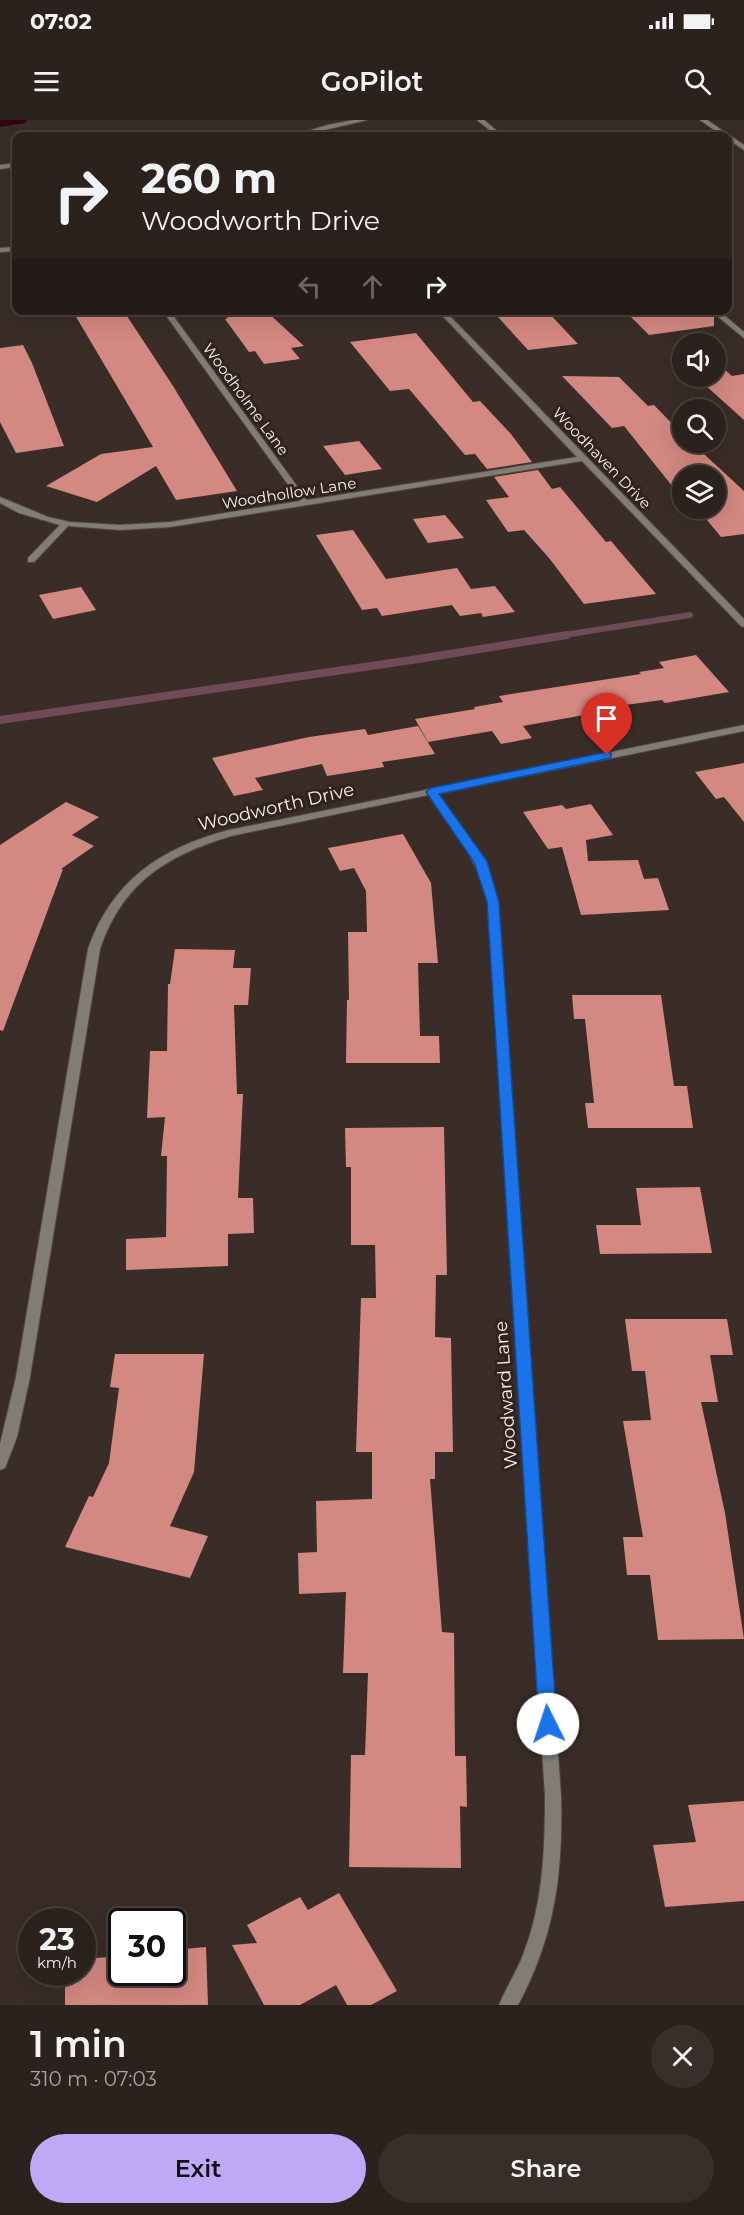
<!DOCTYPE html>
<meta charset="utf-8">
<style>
:root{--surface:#2c221d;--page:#382f2a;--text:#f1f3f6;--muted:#a6a4a4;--line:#483f3b;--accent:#bda9f5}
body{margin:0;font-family:Montserrat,sans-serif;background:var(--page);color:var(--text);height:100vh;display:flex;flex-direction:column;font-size:22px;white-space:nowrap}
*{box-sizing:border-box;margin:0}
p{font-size:20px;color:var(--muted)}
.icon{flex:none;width:33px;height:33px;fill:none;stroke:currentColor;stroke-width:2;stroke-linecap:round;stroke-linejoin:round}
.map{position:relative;height:1885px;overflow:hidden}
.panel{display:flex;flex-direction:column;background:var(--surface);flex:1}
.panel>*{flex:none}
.guide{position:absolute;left:12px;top:12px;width:720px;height:183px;border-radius:12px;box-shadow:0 6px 24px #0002,0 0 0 2px var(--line);background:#2c221d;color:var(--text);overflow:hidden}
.buttons{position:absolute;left:672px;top:213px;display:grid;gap:12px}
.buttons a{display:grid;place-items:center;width:54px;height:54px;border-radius:50%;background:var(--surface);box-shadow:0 6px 24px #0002,0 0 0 2px var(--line);font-size:30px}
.speed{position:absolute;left:18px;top:1788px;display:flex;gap:12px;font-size:30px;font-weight:700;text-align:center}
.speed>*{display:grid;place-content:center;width:78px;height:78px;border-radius:50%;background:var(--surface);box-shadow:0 6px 24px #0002,0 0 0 2px var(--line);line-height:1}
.speed small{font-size:15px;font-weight:400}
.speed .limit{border:3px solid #111;border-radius:9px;background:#fff;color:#111}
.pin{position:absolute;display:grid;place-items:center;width:51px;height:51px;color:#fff;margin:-62px -26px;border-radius:50% 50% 50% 0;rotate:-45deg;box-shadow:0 0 6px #0007}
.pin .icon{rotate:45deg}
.me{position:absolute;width:66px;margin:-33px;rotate:356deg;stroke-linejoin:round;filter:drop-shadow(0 0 4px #0008)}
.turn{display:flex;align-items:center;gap:21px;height:126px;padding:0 30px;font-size:27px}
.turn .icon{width:78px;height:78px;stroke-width:2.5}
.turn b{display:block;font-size:42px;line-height:51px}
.lanes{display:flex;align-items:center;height:57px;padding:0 30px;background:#0003;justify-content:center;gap:30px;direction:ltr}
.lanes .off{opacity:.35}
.round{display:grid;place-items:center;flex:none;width:63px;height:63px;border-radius:32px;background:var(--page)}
.overview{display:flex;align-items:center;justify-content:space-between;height:102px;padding:0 30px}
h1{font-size:36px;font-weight:600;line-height:45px}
.action{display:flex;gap:12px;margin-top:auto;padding:12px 30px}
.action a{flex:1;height:69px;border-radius:36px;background:var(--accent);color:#111;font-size:24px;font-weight:600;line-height:69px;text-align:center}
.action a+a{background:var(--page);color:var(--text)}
.status{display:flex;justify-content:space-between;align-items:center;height:42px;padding:0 30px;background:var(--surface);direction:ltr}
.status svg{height:16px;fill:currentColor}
header{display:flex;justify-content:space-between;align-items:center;height:78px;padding:0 30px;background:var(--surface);font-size:27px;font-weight:600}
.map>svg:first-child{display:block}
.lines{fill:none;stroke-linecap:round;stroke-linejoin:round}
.stream-far1{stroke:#6e4b56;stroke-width:6}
.stream{stroke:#6e4b56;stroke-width:8}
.canal{fill:#320416;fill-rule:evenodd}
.building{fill:#d38881}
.minor-casing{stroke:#554843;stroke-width:2}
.minor{fill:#827c77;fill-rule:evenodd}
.route{fill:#1a73e8;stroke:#114b97;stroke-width:1.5}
.labels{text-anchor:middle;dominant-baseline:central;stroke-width:6;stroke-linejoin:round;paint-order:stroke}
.far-street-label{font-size:15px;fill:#f9f0ec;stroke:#30231d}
.street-label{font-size:18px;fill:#f9f0ec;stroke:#30231d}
</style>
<div class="status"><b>07:02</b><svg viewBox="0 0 49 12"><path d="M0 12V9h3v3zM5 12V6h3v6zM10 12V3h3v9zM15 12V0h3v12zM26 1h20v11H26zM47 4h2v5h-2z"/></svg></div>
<header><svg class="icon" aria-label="menu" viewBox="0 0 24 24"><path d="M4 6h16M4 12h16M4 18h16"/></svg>GoPilot<svg class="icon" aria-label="search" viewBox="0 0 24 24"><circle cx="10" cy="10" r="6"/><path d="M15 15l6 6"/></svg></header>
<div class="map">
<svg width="744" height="1885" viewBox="0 0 744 1885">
<rect width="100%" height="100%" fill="#3a2d27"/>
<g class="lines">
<!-- stream-far1 -->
<polyline class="stream-far1" points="558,516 690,495"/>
<!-- stream -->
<polyline class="stream" points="0,600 412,540 567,515"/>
<!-- canal -->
<polygon class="canal" points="0,0 27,0 25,3 0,7"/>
</g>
<!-- building -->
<g class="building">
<polygon points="72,190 123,190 173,266 237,371 176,380 156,346 97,382 46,366 101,334 153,327"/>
<polygon points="220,190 265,190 304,226 291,228 300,239 264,244 255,231 249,232 225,199 228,198"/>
<polygon points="499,190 546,190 578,224 528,230 498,197 504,196"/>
<polygon points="624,190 708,190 714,196 714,206 649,215"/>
<polygon points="416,213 473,282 480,281 511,314 532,342 487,349 475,334 465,335 409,269 390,271 350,222"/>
<polygon points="23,225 32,243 64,326 16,333 0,302 0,228"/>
<polygon points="716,242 732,256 744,254 744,300 695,256 716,256"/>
<polygon points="562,256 619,257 648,286 654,285 682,314 682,322 691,322 744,371 744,414 721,417 697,388 716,388 716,356 682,356 682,372 677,367 673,367 624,306 612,308"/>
<polygon points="359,321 382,349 345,355 323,326"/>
<polygon points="538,350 552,369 560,367 606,422 611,421 656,474 584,484 549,438 524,410 508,412 486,380 509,377 494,357"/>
<polygon points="445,395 464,418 428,423 413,399"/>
<polygon points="353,410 386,459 457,448 471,469 495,466 515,492 483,497 481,493 460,496 452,485 382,496 377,488 362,490 316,415"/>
<polygon points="81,467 96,490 53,499 39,475"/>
<polygon points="696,535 729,572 665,583 662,580 610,587 619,601 590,605 584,595 523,606 532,618 501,624 492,611 428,622 415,599 475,589 474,587 503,582 499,576 641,554 639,552 664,548 659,542"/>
<polygon points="418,606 435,634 382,642 384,647 327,656 322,644 255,658 263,670 234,676 212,638 309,617 365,609 368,615"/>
<polygon points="744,643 744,702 724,677 716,679 695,652"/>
<polygon points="66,682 99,697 72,715 94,726 61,749 63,749 3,911 0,910 0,725"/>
<polygon points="591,684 613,715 586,720 588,741 638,740 644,759 658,758 669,790 581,795 562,727 548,729 523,692 562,685 566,689"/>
<polygon points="403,714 431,763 438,843 418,843 420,916 439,916 440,943 346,943 347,880 349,880 348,812 367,812 366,771 354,748 340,751 328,728"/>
<polygon points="175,829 235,830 233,848 251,848 248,885 234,885 237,974 243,974 238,1078 253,1078 254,1113 228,1114 228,1146 126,1150 126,1119 166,1117 167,1036 161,1036 165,997 147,998 150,931 167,931 168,864 170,864"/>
<polygon points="572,875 661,875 674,966 687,966 693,1008 588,1008 585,983 594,983 585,899 574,899"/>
<polygon points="444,1007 447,1155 436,1155 435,1217 451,1218 453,1332 435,1332 435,1359 430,1359 442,1512 454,1513 455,1636 466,1636 467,1687 460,1686 461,1748 349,1747 351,1635 365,1635 368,1553 343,1553 346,1472 299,1474 298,1433 317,1432 316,1381 372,1379 372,1332 356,1332 361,1178 376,1178 375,1125 351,1125 351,1047 346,1047 345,1008"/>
<polygon points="700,1067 712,1133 600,1134 596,1105 641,1105 636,1068"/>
<polygon points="625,1199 727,1199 733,1235 710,1235 718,1282 701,1282 725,1393 744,1519 658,1520 650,1455 627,1455 623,1417 643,1417 623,1301 651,1300 645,1251 632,1251"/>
<polygon points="115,1234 204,1234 194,1352 170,1406 208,1416 190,1458 65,1427 89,1376 93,1377 109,1343 119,1268 110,1267"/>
<polygon points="744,1681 744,1781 665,1787 653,1725 696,1722 688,1685"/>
<polygon points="339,1773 397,1871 371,1885 347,1885 336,1865 300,1885 264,1885 232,1825 257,1823 247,1805 300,1777 308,1790"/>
<polygon points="206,1827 208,1885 65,1885 65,1852 82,1852 82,1839 122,1836 122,1852 172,1852 172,1830"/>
</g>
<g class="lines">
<!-- minor casing -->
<g class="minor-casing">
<g id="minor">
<polygon points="354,0 367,0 299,16 291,16 328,5"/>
<polygon points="477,0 484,0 503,16 497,16"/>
<polygon points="700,0 707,0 744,25 744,30 728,19 728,16 723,16"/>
<polygon points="16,43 16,47 0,49 0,45"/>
<polygon points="16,127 16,131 0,132 0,128"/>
<polygon points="162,190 169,190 307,380 577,337 437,190 444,190 744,499 744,507 741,506 582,341 170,407 120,410 68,406 34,442 28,442 28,438 60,405 19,393 0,383 0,377 48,397 70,402 120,405 170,402 300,381"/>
<polygon points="710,190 718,190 744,212 744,218"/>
<path d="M744,605V611L437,674C463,708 488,740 498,782L561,1676C563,1753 555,1816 518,1885H499C506,1868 516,1853 523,1835C543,1785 545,1730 545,1676L488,782C478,740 453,709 428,675L231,716C166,736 123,762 100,829L30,1257L17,1317L5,1348L0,1350V1324L16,1257L88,829C112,761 160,728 229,710Z"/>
</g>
</g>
<!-- minor -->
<use href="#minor" class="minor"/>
</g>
<!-- route -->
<polygon class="route" points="607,632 611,633 611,638 439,674 487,741 499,782 557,1604 554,1610 548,1613 541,1610 539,1604 487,782 474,742 426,672 431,668"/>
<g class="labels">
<!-- far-street labels -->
<g class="far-street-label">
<text transform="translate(246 279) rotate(54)">Woodholme Lane</text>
<text transform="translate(602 338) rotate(46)">Woodhaven Drive</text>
<text transform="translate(289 373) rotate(-9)">Woodhollow Lane</text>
</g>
<!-- street labels -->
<g class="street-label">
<text transform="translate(276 687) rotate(-13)">Woodworth Drive</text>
<text transform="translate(506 1275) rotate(-94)">Woodward Lane</text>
</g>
</g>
</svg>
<div class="buttons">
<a><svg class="icon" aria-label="sound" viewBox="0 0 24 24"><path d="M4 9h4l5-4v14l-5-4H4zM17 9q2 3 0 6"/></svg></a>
<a><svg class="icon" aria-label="search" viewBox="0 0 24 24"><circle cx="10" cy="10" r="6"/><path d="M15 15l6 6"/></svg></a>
<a><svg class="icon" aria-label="layers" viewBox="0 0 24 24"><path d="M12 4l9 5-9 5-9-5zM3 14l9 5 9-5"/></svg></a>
</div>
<div class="speed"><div>23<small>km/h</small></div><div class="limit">30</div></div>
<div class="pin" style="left:607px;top:635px;background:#d93025"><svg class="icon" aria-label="arrive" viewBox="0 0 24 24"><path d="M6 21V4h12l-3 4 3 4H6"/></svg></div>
<svg class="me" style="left:548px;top:1604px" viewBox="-20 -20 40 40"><circle r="19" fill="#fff"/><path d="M0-13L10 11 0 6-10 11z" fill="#1a73e8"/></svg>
<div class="guide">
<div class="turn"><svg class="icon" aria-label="right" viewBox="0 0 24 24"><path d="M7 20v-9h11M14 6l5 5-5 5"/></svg><div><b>260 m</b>Woodworth Drive</div></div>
<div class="lanes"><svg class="icon off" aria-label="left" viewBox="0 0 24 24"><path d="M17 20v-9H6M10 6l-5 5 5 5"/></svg><svg class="icon off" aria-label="ahead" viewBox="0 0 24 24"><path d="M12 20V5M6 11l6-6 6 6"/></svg><svg class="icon" aria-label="right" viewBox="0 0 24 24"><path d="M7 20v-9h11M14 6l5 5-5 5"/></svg></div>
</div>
</div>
<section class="panel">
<div class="overview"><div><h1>1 min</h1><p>310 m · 07:03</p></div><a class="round"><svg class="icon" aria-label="close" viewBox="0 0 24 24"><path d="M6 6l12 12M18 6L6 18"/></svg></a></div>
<div class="action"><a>Exit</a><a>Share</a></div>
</section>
